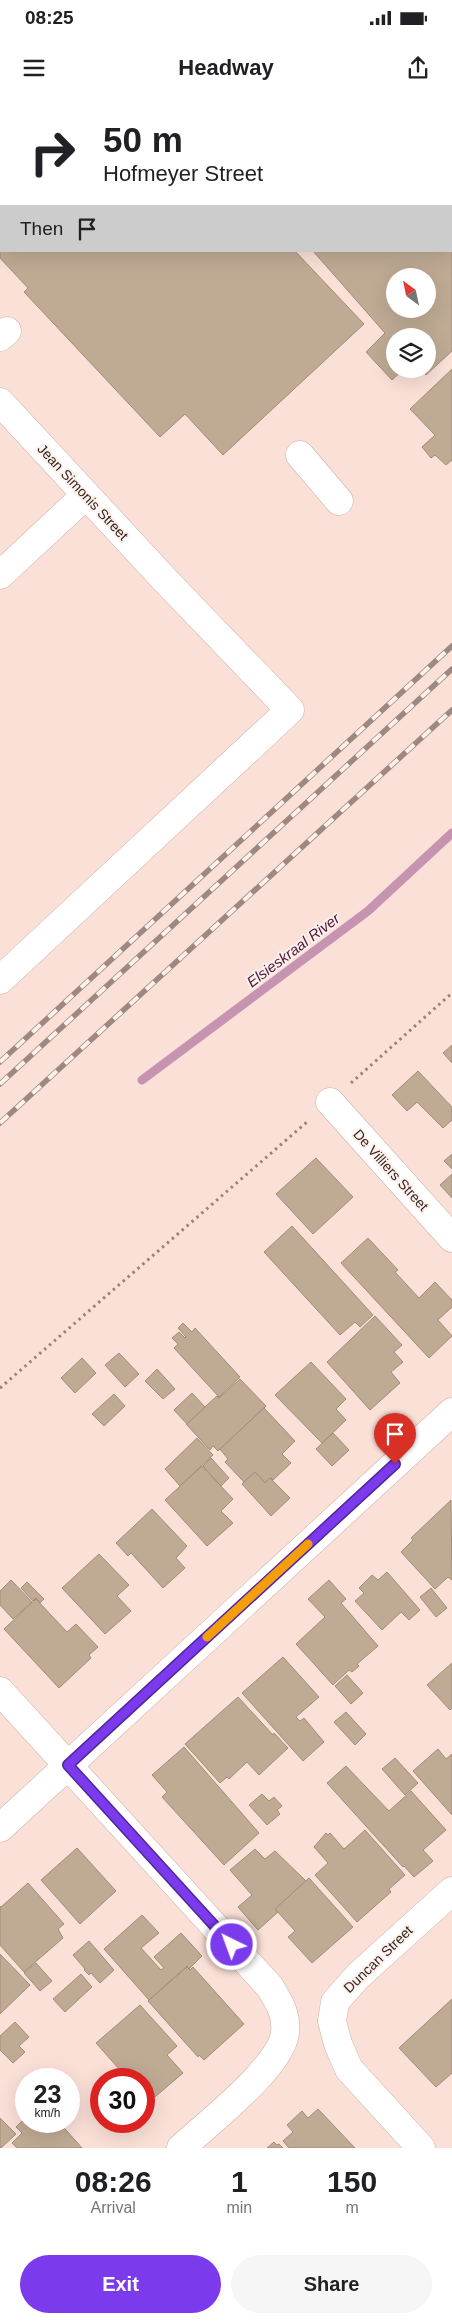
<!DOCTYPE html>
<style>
:root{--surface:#fff;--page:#f6f6f6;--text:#202124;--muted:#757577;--accent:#7c3aed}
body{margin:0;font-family:Helvetica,sans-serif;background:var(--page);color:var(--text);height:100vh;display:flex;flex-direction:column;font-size:19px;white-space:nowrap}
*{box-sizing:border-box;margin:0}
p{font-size:16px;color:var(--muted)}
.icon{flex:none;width:28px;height:28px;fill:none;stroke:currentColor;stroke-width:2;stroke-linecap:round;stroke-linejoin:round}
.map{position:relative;height:2048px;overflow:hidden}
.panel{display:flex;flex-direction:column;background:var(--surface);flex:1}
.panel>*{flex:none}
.banner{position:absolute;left:0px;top:0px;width:452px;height:152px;box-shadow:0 5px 20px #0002;background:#fff;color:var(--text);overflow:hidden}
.needle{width:32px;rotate:327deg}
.buttons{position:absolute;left:386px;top:168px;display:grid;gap:10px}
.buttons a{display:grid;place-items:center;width:50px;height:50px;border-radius:50%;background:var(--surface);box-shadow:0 5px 20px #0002;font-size:25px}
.speed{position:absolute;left:15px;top:1968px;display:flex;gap:10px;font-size:25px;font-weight:700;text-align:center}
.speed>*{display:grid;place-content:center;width:65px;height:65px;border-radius:50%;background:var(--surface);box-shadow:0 5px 20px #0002;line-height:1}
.speed small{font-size:12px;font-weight:400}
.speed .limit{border:8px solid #d22;background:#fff;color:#111}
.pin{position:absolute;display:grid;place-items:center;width:42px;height:42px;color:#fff;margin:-51px -21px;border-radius:50% 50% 50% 0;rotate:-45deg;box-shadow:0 0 5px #0007}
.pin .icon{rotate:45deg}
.me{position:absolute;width:55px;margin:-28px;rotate:318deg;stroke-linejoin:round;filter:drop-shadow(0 0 4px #0008)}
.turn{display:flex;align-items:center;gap:18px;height:105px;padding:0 20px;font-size:22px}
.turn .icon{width:65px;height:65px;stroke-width:2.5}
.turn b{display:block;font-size:35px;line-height:42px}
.then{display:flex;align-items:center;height:48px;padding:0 20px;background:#0003;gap:10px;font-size:19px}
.eta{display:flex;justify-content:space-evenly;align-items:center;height:85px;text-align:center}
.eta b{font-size:30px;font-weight:700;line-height:35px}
.primary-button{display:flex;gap:10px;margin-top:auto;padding:10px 20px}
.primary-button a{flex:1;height:58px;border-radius:30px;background:var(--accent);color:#fff;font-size:20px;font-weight:700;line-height:58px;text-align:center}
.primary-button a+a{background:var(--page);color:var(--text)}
.status{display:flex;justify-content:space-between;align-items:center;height:35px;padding:0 25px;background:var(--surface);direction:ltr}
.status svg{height:14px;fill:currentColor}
header{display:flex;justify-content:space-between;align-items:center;height:65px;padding:0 20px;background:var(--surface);font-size:22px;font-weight:700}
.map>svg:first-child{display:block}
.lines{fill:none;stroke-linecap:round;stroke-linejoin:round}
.stream{stroke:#c694b0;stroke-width:9}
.building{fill:#bfaa94;stroke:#a28d78;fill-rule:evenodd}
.minor-casing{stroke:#ceafa4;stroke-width:29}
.path{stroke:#97847e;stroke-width:3;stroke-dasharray:2.5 4;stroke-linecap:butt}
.minor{stroke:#fff;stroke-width:28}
.rail-casing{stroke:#9d8982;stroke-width:5.5}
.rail{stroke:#fef1ec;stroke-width:4;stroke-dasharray:11;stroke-linecap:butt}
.route-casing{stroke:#51269a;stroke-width:12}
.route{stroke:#7c3aed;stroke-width:9}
.slow{stroke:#f59e0b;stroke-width:9}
.labels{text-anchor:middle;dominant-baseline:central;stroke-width:4;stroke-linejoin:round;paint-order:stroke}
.street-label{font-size:14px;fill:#322622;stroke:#fef1ec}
.water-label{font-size:15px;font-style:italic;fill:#51153c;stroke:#fef1ec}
</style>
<div class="status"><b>08:25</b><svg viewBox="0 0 49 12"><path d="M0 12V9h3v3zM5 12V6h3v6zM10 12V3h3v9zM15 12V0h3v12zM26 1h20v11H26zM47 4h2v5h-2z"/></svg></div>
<header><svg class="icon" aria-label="menu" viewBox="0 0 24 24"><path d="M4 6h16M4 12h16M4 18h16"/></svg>Headway<svg class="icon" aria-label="share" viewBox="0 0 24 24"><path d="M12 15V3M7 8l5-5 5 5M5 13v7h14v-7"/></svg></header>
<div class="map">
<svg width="452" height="2048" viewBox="0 0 452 2048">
<rect width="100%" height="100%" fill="#fae0d7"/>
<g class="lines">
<!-- stream -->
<polyline class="stream" points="142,980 368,811 452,733"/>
</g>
<!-- building -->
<g class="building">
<polygon points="0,0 155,1 1,1 1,151 295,151 364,224 223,355 185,314 160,337 24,192 28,188 0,158"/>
<polygon points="214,0 265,0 266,1 213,1"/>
<path d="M304,0H452V251L426,275L421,269H428V236H395V269H404L392,280L366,252L385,233L313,151H451V1ZM395,176H428V209H395Z"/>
<polygon points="452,269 452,360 446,365 435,355 431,358 422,347 435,335 410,309"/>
<polygon points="452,945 452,963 443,953"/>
<polygon points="418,971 452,1007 452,1020 443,1028 417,1002 407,1011 392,995"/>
<polygon points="452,1054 452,1069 444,1061"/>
<polygon points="316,1058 353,1097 313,1134 276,1094"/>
<polygon points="452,1074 452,1098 440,1085"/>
<polygon points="292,1126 373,1215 360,1227 355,1222 340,1235 264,1152"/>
<polygon points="368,1138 398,1170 395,1172 419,1198 435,1182 452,1200 452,1207 438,1220 452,1236 429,1258 341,1163"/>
<polygon points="375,1216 402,1245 394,1252 403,1262 391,1272 400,1283 370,1310 327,1262"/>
<polygon points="183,1223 192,1232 195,1228 240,1277 219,1297 174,1248 178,1244 172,1238 179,1232 185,1238 186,1237 178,1228"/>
<polygon points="119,1253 139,1274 125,1287 105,1265"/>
<polygon points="82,1258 96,1273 75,1293 61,1278"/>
<polygon points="311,1262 346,1299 336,1309 346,1320 322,1343 275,1295"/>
<polygon points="157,1269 175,1289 163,1299 145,1281"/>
<polygon points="240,1279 266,1306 218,1351 213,1346 210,1350 186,1324 217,1296 219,1298"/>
<polygon points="192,1293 205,1307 187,1324 174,1310"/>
<polygon points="114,1294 125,1306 104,1326 92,1314"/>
<polygon points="264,1308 295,1341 282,1354 291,1363 273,1380 271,1378 265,1383 255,1372 244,1382 225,1362 228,1359 220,1349"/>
<polygon points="333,1333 349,1350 332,1366 316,1349"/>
<polygon points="197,1338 213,1355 180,1386 165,1369"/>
<polygon points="211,1358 229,1378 221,1386 203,1366"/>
<polygon points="202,1366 233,1399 221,1411 233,1423 207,1446 165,1400"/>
<polygon points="255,1372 265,1383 270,1378 290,1398 271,1416 242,1384"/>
<polygon points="451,1400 452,1480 448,1477 435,1489 401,1452 413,1440 411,1438"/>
<polygon points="152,1409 187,1446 176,1458 185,1468 163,1488 131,1453 128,1456 116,1443"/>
<polygon points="99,1454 129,1485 117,1496 131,1511 105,1534 62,1488"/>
<polygon points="387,1472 420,1510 409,1520 401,1512 382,1530 355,1501 364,1493 359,1488 372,1475 378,1480"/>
<polygon points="11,1480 32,1502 13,1519 0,1505 0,1491"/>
<polygon points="329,1480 346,1499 341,1503 378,1546 357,1564 359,1566 352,1572 349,1570 333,1585 296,1544 325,1517 308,1499"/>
<polygon points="27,1482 44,1499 40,1503 36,1498 33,1501 21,1488"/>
<polygon points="431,1488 447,1508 436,1517 420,1497"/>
<polygon points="36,1499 67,1532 76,1524 98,1547 89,1555 91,1558 59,1588 4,1529"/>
<polygon points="283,1557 319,1597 296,1617 300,1621 304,1618 324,1642 303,1661 242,1593"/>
<polygon points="452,1563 452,1608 450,1610 427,1585"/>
<polygon points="347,1575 363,1593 351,1604 335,1586"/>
<polygon points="238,1597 273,1635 274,1633 288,1648 259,1675 247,1662 229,1679 227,1677 220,1683 185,1644"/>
<polygon points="346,1612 366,1634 355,1645 334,1622"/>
<polygon points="184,1647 259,1733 224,1765 162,1697 167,1692 152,1675"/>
<polygon points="438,1649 446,1659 452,1654 452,1715 413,1671"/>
<polygon points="395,1658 418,1683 405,1695 382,1669"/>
<polygon points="346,1666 389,1711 411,1691 446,1730 423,1750 433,1761 414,1777 404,1766 403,1767 327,1683"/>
<polygon points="262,1694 269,1701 274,1697 282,1706 277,1710 280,1714 267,1725 249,1705"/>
<polygon points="365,1730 405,1775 389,1789 391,1792 357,1822 315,1775 328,1763 314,1747 326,1733 328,1735 330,1733 344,1749"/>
<polygon points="77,1748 116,1791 80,1824 41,1780"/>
<polygon points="255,1749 265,1759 275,1751 306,1781 275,1809 278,1812 258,1830 238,1807 252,1795 230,1770"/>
<polygon points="309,1778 353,1827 312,1863 288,1837 295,1831 275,1809"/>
<polygon points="28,1783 64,1824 58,1829 63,1838 24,1872 0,1845 0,1806 1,1807"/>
<polygon points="142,1815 159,1833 141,1848 161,1870 164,1868 154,1857 181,1833 202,1856 189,1869 187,1866 149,1900 104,1849"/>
<polygon points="89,1841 114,1870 100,1883 91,1873 89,1875 84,1870 85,1869 73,1855"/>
<polygon points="0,1854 30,1885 0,1914"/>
<polygon points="36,1863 52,1881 40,1891 24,1873"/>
<polygon points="187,1867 190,1870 193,1867 244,1924 204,1960 199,1955 198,1957 148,1901"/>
<polygon points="81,1874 92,1887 65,1912 53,1899"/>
<polygon points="452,1899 452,1973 436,1987 399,1948"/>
<polygon points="140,1905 177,1946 167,1955 183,1973 149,2002 144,1996 144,1979 128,1979 96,1943"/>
<polygon points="15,1922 29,1937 19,1946 25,1952 13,1963 0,1950 0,1936"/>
<polygon points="318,2009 355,2048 289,2048 283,2041 293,2032 287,2025 302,2011 308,2018"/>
<polygon points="26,2017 26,2021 58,2021 82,2048 17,2048 12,2043 22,2033 16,2027"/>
<polygon points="0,2018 16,2034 1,2048 0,2048"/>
<polygon points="274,2042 277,2045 279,2044 283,2048 267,2048"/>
</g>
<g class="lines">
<!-- minor casing -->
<g class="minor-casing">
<g id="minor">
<polyline points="0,237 7,231"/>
<polyline points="0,302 166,481 290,610 0,880"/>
<polyline points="300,355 339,401"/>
<polyline points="0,475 86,395"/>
<polyline points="330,1002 452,1138"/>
<path d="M0,1591L270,1887C279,1902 287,1914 285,1933C281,1967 207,2024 181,2048"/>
<polyline points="0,1728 452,1312"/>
<polyline points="421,2048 349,1969 338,1944 332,1921 335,1902 358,1876 452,1791"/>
</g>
</g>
<!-- path -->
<g class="path">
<polyline points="351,983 452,893"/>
<polyline points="0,1288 307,1022"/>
</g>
<!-- minor -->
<use href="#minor" class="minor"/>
<!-- rail casing -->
<g class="rail-casing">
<g id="rail">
<polyline points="0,962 452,546"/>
<polyline points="0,984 452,569"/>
<polyline points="0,1023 452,610"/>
</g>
</g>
<!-- rail -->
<use href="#rail" class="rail"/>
</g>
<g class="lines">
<!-- route casing -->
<g class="route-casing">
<polyline id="route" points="232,1845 68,1665 395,1364"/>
</g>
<!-- route -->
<use href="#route" class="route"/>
<!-- slow -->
<polyline class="slow" points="207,1537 308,1444"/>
</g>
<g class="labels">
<!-- street labels -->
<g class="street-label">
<text transform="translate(83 392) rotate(47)">Jean Simonis Street</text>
<text transform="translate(391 1070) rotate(48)">De Villiers Street</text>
<text transform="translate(378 1859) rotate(-44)">Duncan Street</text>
</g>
<!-- water labels -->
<g class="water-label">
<text transform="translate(293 850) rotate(-37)">Elsieskraal River</text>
</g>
</g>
</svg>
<div class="buttons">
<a><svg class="needle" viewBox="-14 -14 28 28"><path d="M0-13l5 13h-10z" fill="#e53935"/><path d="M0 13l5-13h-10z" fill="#757577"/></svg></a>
<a><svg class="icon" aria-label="layers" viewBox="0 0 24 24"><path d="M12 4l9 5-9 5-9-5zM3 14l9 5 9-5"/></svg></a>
</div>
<div class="speed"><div>23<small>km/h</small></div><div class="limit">30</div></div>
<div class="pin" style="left:395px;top:1364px;background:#d93025"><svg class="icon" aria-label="arrive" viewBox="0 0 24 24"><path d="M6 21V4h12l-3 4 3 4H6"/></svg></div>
<svg class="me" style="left:232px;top:1845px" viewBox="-20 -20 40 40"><circle r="17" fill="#7c3aed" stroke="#fff" stroke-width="3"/><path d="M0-11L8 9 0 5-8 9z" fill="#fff"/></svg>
<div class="banner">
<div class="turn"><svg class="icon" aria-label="right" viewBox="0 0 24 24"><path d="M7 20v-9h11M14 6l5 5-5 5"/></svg><div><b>50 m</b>Hofmeyer Street</div></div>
<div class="then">Then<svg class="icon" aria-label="arrive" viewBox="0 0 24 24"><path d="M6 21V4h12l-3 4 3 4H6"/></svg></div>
</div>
</div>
<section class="panel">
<div class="eta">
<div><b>08:26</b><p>Arrival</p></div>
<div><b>1</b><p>min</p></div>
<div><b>150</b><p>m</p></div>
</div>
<div class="primary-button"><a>Exit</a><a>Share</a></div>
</section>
